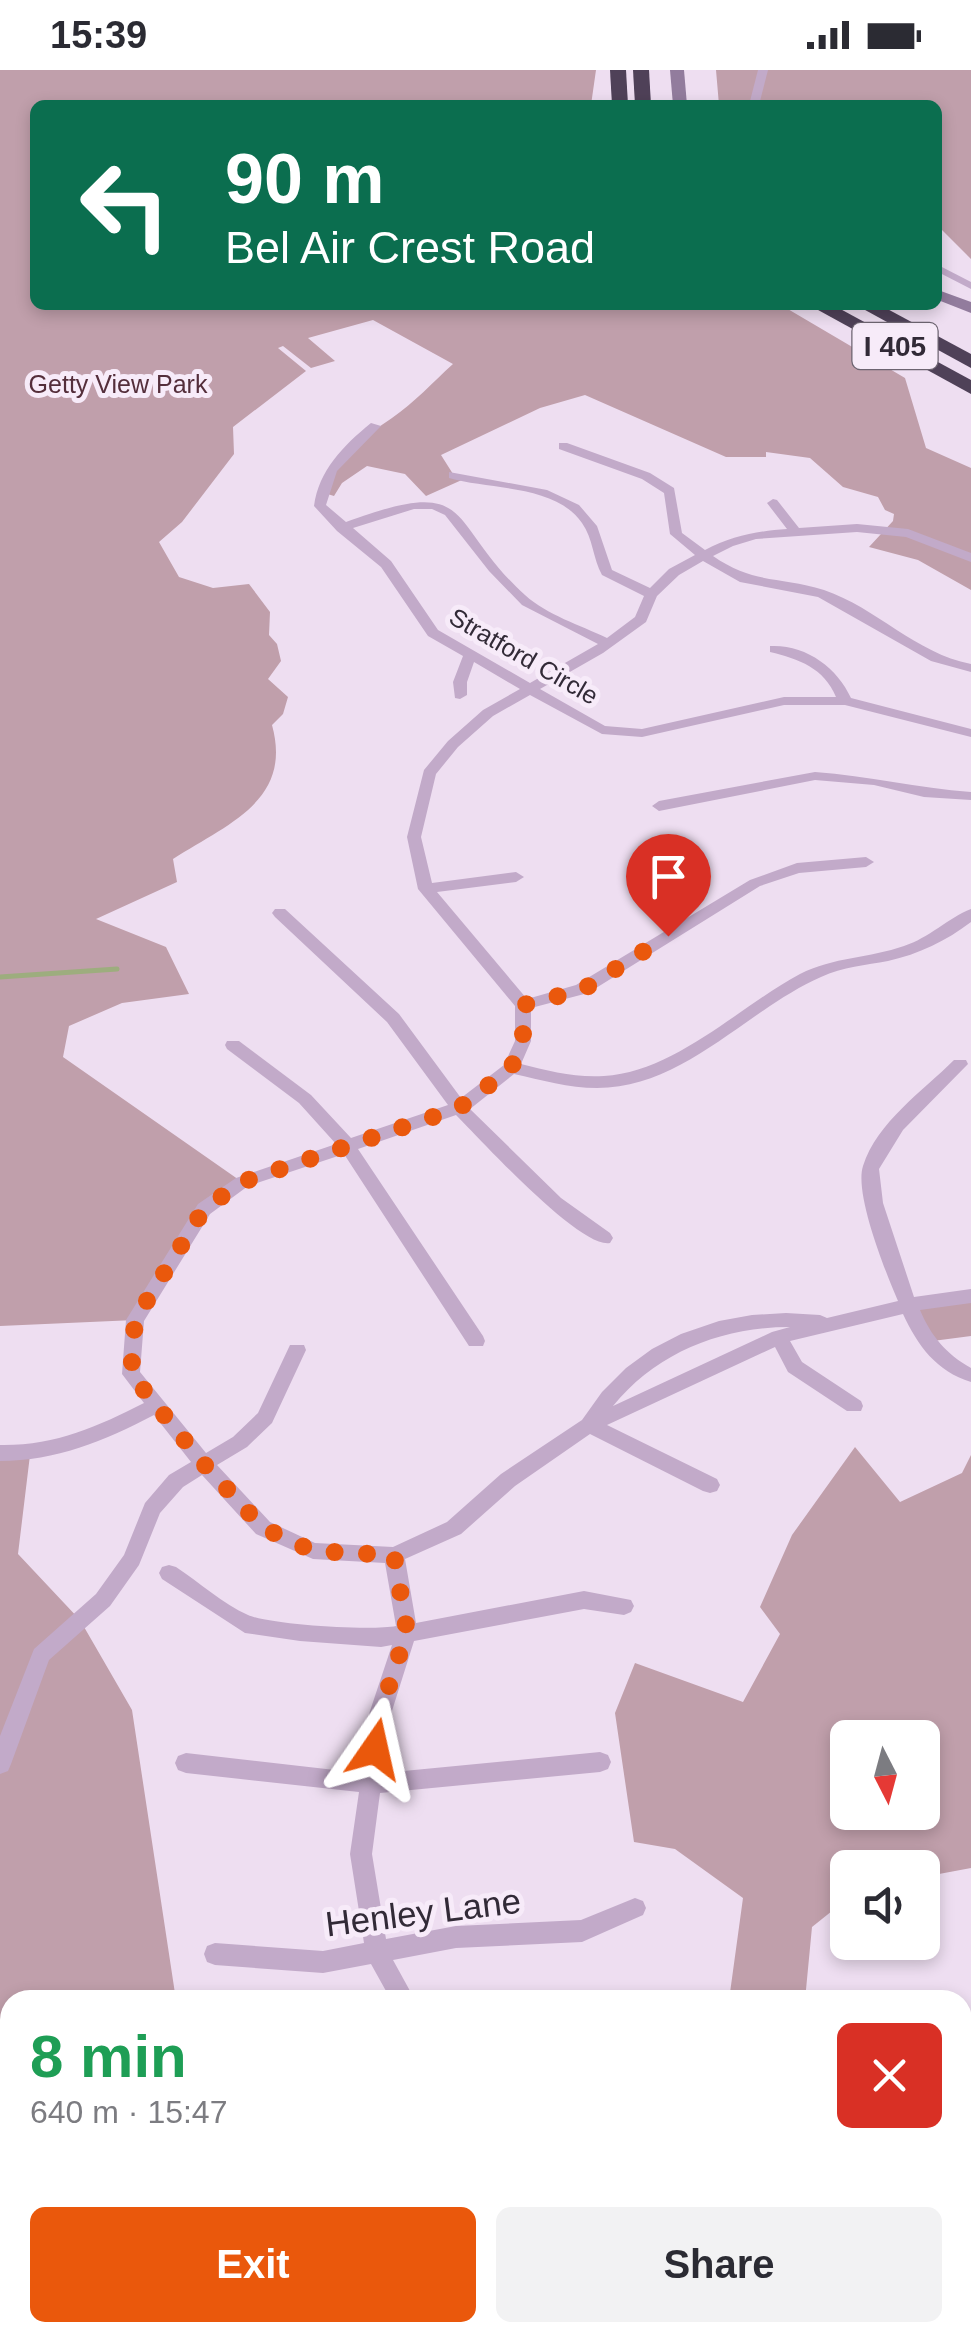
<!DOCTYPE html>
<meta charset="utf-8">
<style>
:root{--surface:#fff;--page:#f2f2f3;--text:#2b2b33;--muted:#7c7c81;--accent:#ea580c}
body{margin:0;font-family:Arial,sans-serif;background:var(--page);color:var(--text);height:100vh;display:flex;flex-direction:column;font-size:38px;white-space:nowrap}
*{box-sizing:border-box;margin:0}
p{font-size:32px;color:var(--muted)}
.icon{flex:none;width:55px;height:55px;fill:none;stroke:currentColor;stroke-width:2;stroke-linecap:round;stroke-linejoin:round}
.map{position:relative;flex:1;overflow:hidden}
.details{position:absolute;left:0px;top:1920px;width:972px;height:352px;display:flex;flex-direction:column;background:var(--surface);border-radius:30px 30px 0 0;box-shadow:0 5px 15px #0003}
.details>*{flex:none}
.banner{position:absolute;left:30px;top:30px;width:912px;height:210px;border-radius:15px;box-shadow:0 5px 15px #0003;background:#0b6e4f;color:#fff;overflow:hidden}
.needle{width:65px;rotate:174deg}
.tools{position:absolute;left:830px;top:1650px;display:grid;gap:20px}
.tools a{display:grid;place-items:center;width:110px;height:110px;border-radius:15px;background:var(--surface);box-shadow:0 5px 15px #0003;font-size:50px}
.pin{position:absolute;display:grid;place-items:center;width:85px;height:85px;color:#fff;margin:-102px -42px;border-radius:50% 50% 50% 0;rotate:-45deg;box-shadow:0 0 10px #0007}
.pin .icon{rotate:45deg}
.me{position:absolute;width:110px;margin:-55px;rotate:11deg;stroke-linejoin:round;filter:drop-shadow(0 0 8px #0008)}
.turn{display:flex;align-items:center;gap:35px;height:210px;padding:0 30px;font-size:45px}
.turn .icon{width:130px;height:130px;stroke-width:2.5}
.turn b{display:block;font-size:70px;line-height:85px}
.round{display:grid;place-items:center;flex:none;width:105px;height:105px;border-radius:15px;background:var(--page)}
.headline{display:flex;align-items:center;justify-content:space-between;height:170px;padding:0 30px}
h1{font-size:60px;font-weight:700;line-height:75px;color:#1e9e55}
.cta{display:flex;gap:20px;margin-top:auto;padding:20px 30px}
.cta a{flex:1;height:115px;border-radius:15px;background:var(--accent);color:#fff;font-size:40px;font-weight:700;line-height:115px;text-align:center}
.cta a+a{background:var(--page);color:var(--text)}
.status{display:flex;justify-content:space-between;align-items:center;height:70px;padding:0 50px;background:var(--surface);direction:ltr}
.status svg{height:28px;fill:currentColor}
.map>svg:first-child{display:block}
.green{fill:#c09fab;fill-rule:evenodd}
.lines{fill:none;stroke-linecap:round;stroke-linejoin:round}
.stream{stroke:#9dad7e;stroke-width:5}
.minor{fill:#c2aac9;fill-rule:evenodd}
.secondary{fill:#927c9d;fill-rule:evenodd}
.motorway{fill:#4f4158;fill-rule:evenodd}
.route{stroke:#ea580c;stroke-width:18;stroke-dasharray:0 32.4}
.labels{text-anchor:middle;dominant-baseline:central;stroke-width:10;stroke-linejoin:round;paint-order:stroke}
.far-park-label{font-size:25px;fill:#542e3b;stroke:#f7ebf9}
.far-street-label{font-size:25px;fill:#322a37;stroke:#f7ebf9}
.shield{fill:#f7ebf9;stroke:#6d6471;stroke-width:2.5}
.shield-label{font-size:28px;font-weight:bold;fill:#322a37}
.near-street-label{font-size:35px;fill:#322a37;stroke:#f7ebf9}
</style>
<div class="status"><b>15:39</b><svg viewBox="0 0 49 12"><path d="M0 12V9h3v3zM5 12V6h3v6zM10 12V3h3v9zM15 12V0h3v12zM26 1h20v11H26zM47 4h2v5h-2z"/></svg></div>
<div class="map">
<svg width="971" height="2272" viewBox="0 0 971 2272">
<rect width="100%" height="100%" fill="#eedef1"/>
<!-- green -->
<g class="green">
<path d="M0,0H596L591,35H35V235H781L905,308L926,378L971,398V520L918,490L869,477L893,451L894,444L885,440L878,427L843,417L810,388L766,382V387H726L585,325L540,338L441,385L453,404L464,409L426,426L405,404L367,396L342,413L334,426L321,422C334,390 365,366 392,348C414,333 433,312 453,294L373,250L308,268L335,291L311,298L283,276L278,278L306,301L233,357L234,384L182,452L159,472L179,507L213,518L249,514L270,542L269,565L277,574L281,591L268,609L288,627L283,644L272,655C293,731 227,754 173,789L177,812L96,849L166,877L189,924L122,933L69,956L63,987L242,1112L204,1139L135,1250L0,1256Z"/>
<polygon points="716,0 971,0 971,189 938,156 938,35 719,35"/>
<polygon points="971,1226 971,1266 925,1272 910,1235"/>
<path d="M855,1377L900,1432L962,1403L971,1385V1798L923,1807L922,1798H848L847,1829L812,1857L805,1930H729L743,1828L675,1779L634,1772L615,1643L635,1593L743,1632L780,1564L760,1537L792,1465ZM848,1668H922V1742H848Z"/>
<polygon points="0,1383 30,1385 18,1484 80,1550 132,1640 176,1930 10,1930 10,2262 215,2263 214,2272 0,2272"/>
<polygon points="507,2263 694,2263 689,2272 515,2272"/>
</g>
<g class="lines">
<!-- stream -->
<polyline class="stream" points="0,907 117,899"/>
<!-- minor -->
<g class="minor">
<polygon points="758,0 768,0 759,35 749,35"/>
<polygon points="938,195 971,212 971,219 938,202"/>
<path d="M371,353L381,356L337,401L326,435L346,452C479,403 444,452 525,525C547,545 580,555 607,568L635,547L644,526L602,505C593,489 593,468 582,453C555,414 490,420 449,408V402L547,420L579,435L597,456L612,500L650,518L669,499L695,485L670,464L664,423L642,409L559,379V373H567L650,403L674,418L682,463L705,480C732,466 757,461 787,459L767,433L773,429L777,430L799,458L857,454L908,459L971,483V492L906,467L857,462L756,469L733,476L713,486C755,515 781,506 824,520C877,538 915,583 971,594V602L931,591L818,527L740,512L703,491L679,505L657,526L646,552L603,583L540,619L605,656L642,659L784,627H836C824,598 799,589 770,582V576C805,574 837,597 851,628L971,659V667L845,635H784L642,667L602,664L530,625L493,646L458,677L436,704L421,767L432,813L516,802L524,807L516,812L437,822L527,929L576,915L750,810L797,793L866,787L874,792L866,797L799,803L760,816L588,923L531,938V971L521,994C548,1001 576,1008 604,1006C675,1002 740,936 800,904C833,887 870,888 904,876C929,868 948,848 971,839V852C946,871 919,884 888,891C866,895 843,897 821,907C746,940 684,1018 597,1018C569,1018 541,1010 514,1004L470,1039L561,1128L610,1163L613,1168L610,1173C580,1179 481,1070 456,1045L358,1079L483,1266L485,1271L483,1276H469L344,1084L248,1116L210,1144L144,1251L140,1302L206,1383L233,1367L258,1343L290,1275H304L306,1280L272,1353L247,1377L217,1395L270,1452L315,1473L393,1477L447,1452L501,1404L582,1350L602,1322L626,1298L652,1279L681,1264L719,1251L752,1245L786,1243L820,1245L827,1248L898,1231C886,1203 854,1124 863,1096C877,1052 923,1021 954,990H966L968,994L903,1060L879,1099L883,1133L914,1227L971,1219V1233L920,1240C931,1266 946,1284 971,1298V1312C936,1301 918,1276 903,1244L790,1271L802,1292L861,1331L863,1336L861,1341H847L788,1302L775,1277L607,1355L717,1409L720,1415L717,1421L710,1423L703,1421L590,1364L515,1416L461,1464L405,1489L416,1553L584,1521L631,1530L634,1536L631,1542L624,1545L584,1539L414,1571L391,1644L383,1703L600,1682L608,1685L611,1692L608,1699L600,1702L380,1723L372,1784L386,1869L456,1856L581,1850L635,1828L643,1831L646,1838L643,1845L582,1872L456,1878L393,1890L415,1930H391L371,1894L323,1903L215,1895L207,1892L204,1884L207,1876L215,1873L323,1881L364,1873L350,1784L359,1722L186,1703L178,1700L175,1693L178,1686L186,1683L361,1703L369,1644L392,1575L381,1577L300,1571L245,1563L162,1509L159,1503L162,1497L169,1495L176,1497C199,1512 223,1534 248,1545C270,1555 372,1561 396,1556L385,1493L313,1489L256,1464L202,1405L183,1417L160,1443L139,1495L110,1536L49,1590L11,1694L8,1701L0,1704V1666L34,1579L96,1524L124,1485L145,1433L169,1405L191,1392L154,1345C104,1371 56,1391 0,1391V1375C54,1376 97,1357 144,1333L122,1304L126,1250L198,1134L236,1108L336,1074L299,1033L227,979L225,975L227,971H239L311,1025L351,1068L448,1035L387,952L275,847L272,843L275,839H285L399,944L461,1028L504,995L515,971V936L418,819L407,767L424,700L448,671L483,640L520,619L474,592L467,612V625L460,629L455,628L453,612L463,586L428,566L381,497L337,461L314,436C319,400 343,376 371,353ZM414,439H432L445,445L489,501L522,535L598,574L530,613L438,560L391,491L353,458ZM790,1257L772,1262L613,1336C657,1282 722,1257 790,1257Z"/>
<path d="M815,702C868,706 918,718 971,722V730L924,727L874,715L815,710L659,741L652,736L659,731Z"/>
<polygon points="0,2023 10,2029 10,2063 0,2057"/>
<polygon points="119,2262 155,2262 160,2272 124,2272"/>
<polygon points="171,2262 236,2262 241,2272 166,2272"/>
<polygon points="891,2262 916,2262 913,2272 887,2272"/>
</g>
<!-- secondary -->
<g class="secondary">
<polygon points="670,0 684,0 687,35 673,35"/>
<polygon points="938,220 971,232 971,243 938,230"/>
</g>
<!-- motorway -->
<g class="motorway">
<polygon points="610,0 626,0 628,35 612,35"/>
<polygon points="633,0 649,0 651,35 635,35"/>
<polygon points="809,235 833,235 971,310 971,324"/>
<polygon points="856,235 880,235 971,284 971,298"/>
</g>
</g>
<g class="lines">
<!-- route -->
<polyline class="route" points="375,1679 380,1644 407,1561 394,1485 313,1481 263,1458 203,1393 131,1304 135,1250 204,1139 242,1112 459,1038 511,998 523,971 523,935 582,920 668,866"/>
</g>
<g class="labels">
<!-- far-park labels -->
<g class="far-park-label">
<text x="118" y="314">Getty View Park</text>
</g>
<!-- far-street labels -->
<g class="far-street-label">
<text transform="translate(524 586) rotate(30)">Stratford Circle</text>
</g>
<!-- shield labels -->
<rect class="shield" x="852.5" y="253" width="85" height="46" rx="8"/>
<g class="shield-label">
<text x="895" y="276">I 405</text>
</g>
<!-- near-street labels -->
<g class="near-street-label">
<text transform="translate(423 1842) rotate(-7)">Henley Lane</text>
</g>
</g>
</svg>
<div class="tools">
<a><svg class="needle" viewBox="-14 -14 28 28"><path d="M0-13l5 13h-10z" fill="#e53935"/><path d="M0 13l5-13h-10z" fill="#7c7c81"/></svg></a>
<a><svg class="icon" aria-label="sound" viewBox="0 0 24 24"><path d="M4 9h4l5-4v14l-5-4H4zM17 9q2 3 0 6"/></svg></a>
</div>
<div class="pin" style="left:668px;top:866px;background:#d93025"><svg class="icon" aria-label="arrive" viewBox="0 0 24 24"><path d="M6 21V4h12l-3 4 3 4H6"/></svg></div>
<svg class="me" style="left:375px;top:1679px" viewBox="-20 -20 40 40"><path d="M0-17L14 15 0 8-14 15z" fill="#ea580c" stroke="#fff" stroke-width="4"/></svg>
<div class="banner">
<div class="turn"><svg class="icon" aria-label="left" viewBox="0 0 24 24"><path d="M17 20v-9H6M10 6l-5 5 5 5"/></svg><div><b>90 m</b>Bel Air Crest Road</div></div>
</div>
<section class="details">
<div class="headline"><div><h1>8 min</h1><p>640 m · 15:47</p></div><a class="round" style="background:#d93025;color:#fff"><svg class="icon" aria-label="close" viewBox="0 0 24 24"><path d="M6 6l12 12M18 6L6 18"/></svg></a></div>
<div class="cta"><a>Exit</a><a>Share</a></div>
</section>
</div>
